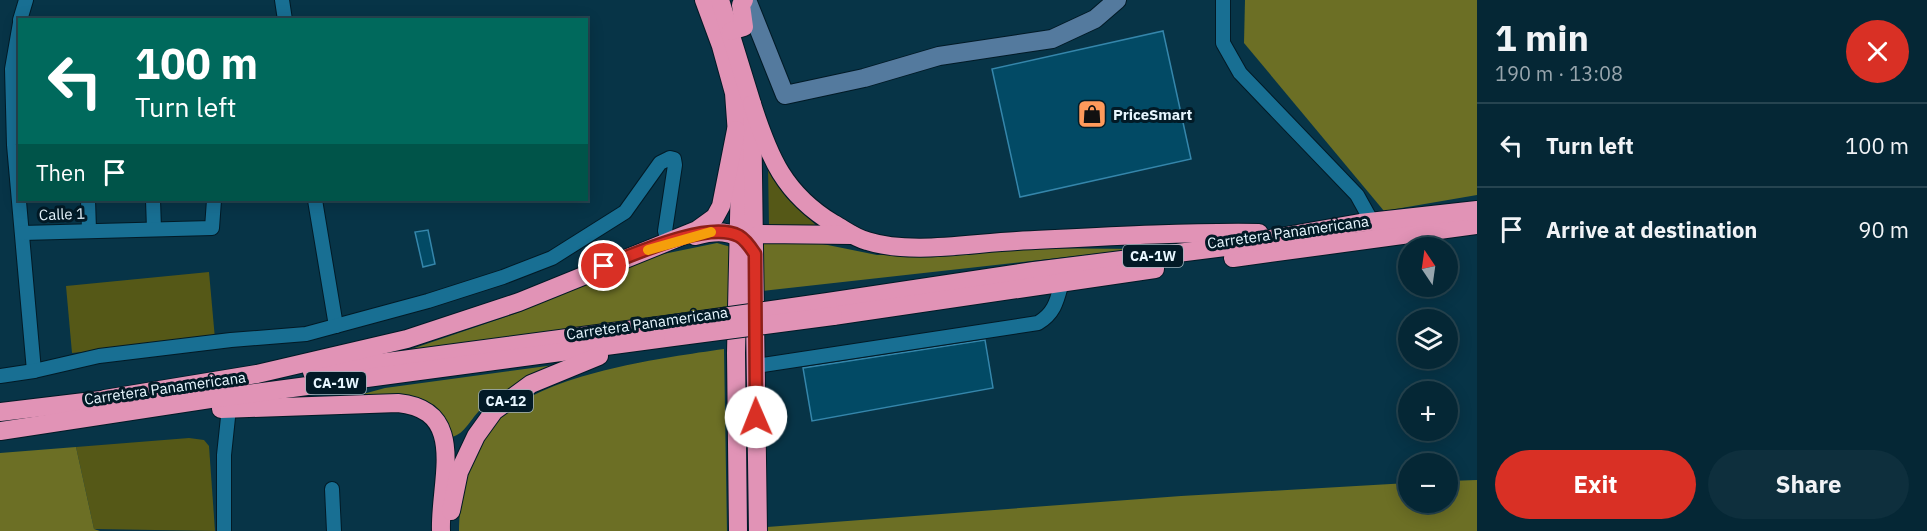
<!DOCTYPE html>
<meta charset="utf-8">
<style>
:root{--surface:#052735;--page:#0e2f3d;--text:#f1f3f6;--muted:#97a5ad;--line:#264450;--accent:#d93025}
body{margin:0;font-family:"IBM Plex Sans",sans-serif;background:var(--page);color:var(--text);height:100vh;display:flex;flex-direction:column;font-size:22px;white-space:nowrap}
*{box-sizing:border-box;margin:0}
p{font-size:20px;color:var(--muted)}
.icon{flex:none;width:33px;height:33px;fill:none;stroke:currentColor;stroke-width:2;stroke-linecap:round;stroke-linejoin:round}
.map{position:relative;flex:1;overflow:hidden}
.drawer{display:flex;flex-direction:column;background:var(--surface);width:450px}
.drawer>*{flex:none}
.top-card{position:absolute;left:18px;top:18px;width:570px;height:183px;border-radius:0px;box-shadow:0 3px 15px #0003,0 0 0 2px var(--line);background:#00695c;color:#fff;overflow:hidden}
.needle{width:39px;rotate:347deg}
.tools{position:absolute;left:1398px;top:237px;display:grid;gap:12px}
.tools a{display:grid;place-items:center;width:60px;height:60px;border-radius:50%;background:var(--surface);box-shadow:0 3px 15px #0003,0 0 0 2px var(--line);font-size:30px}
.pin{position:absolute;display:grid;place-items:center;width:51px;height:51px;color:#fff;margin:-26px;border:3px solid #fff;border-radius:50%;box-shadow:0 2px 6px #0007}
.me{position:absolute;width:66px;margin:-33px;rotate:359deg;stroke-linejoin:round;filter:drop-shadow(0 0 4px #0008)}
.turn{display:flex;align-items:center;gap:21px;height:126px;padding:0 18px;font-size:27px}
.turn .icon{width:78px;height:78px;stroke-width:2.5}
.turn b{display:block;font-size:42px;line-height:51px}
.then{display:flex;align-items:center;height:57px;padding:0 18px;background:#0003;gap:12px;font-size:22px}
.round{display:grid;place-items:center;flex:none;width:63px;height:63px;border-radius:32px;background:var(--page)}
.summary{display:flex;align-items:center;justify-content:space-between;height:102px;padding:0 18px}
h1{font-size:36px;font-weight:700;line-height:45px}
.primary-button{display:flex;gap:12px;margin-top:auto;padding:12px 18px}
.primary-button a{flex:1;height:69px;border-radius:36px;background:var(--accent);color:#fff;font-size:24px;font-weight:700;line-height:69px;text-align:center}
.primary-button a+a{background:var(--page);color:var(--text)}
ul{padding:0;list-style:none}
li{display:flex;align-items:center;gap:18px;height:84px;padding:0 18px;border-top:2px solid var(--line)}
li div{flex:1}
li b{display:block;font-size:22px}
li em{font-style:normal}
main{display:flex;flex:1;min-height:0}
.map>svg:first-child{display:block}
.green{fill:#555817}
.forest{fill:#6c6f25}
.building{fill:#024a65;stroke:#3586ab;stroke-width:1.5}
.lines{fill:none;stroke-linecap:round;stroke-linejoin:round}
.street-casing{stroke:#021a26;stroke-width:16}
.secondary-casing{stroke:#021a26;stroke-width:20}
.highway-casing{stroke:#021a26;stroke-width:20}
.street{stroke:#186f93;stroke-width:14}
.secondary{stroke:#547a9e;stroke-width:18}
.highway{stroke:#e193b6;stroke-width:18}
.highway-bridge-casing{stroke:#021a26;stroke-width:20;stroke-linecap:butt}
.highway-bridge{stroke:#e193b6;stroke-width:18}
.route-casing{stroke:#8d1f18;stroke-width:15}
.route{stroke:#d93025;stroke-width:10}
.slow{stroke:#f59e0b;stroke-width:10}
.labels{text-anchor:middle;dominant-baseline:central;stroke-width:6;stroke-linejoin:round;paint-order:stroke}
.shield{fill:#021a26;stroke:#a2b4bd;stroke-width:1.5}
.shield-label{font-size:14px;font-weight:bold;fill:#e7f6fe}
.poi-label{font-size:15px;font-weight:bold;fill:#e7f6fe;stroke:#021a26;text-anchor:start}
.street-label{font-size:15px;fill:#e7f6fe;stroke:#021a26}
</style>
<main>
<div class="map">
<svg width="1477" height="531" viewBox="0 0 1477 531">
<rect width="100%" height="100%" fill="#073447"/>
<!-- green -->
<g class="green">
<polygon points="768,165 786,197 819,228 769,226"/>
<polygon points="209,272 215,339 72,353 66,286"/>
<polygon points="189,438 204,440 209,446 215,531 94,529 76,447"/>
</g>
<!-- forest -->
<g class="forest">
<polygon points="1245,0 1477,0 1477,195 1384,211 1244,43"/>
<polygon points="808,241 877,255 1029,248 1138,249 762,291 761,243"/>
<polygon points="717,243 731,247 729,308 376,361 520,312 639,259"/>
<path d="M724,349L727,531H459C459,490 473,438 507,412C557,372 661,358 724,349Z"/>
<path d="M562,364C535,377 504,388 481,409C471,418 465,434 452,437C436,387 407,396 363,394L385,388Z"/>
<polygon points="76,447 94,529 100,531 0,531 0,453"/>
<polygon points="1477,480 1477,531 767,531 767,527 1181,496 1408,483 1408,502 1448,502 1448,481"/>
</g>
<!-- building -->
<g class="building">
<polygon points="1163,31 1191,159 1020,197 992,69"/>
<polygon points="428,230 435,264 423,267 415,232"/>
<polygon points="985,340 993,388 812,421 803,368"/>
</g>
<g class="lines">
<!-- street casing -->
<g class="street-casing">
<g id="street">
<polyline points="282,0 285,20"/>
<polyline points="1223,0 1223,43 1240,73 1357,195 1372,222"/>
<polyline points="20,20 26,0"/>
<polyline points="20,23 12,69 14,145 34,371"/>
<polyline points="88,200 89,230"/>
<polyline points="153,200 154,229"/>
<polyline points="315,200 336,326"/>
<polyline points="22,233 212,228 214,200"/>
<path d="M756,366L1038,323C1055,313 1057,300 1062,282"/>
<polyline points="0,376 34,371 99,356 231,340 306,334 428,301 503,277 552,258 625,212 660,163 670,158 674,159 675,165 665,231 668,242"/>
<polyline points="332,489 334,531"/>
<polyline points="224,531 224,455 229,408"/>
</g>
</g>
<!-- secondary casing -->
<g class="secondary-casing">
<polyline id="secondary" points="747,0 785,95 864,78 939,56 1052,39 1095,19 1117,0"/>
</g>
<!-- highway casing -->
<g class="highway-casing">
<g id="highway">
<polyline points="704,0 721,46 734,93 740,175 736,353 738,531"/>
<polyline points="720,0 752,104 758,531"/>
<polyline points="731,31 744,27 741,5 744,0"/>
<path d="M752,104C769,157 784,194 834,224C845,230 855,238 867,241C911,255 971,243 1017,241C1097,237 1178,232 1259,233"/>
<path d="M695,236C714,231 733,229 747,244"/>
<polyline points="746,243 760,234 852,235"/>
<polyline points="1233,258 1477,225"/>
<polyline points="828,302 1034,271 1225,247 1360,223 1477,210"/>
<polyline points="833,316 1155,269"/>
<polyline points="312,372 673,324"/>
<polyline points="105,399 257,374 407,339 519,302 697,230 715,217 721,206 736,130"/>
<path d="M221,409L398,403C469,410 439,482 441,531"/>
<polyline points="0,412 118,398"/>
<polyline points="0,431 210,399 673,337"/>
<polyline points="451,511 459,472 476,436 494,411 531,384 599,356"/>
</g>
</g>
<!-- street -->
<use href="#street" class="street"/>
<!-- secondary -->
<use href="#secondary" class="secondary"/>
<!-- highway -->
<use href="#highway" class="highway"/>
<!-- highway-bridge casing -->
<g class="highway-bridge-casing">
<g id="highway-bridge">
<polyline points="673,324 828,302"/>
<polyline points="673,337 833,316"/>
</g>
</g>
<!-- highway-bridge -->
<use href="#highway-bridge" class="highway-bridge"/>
</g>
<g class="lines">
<!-- route casing -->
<g class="route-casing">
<path id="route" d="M604,266C635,254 709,220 739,236C746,240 751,248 755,254L756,417"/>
</g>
<!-- route -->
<use href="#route" class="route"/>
<!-- slow -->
<polyline class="slow" points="648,250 711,232"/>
</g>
<!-- icons -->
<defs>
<g id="shop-square" transform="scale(1.5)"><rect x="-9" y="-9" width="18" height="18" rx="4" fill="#ff9a5b" stroke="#021a26"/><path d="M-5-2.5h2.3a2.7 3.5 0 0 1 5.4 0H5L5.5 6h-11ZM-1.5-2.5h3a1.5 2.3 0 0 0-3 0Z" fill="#111"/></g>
</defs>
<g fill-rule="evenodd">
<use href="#shop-square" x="1092" y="114"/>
</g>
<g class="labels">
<!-- shield labels -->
<g class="shield">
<rect x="1123" y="245" width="60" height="22" rx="4.5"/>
<rect x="306" y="372" width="60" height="22" rx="4.5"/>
<rect x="479" y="390" width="54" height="22" rx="4.5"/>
</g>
<g class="shield-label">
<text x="1153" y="256">CA-1W</text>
<text x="336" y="383">CA-1W</text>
<text x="506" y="401">CA-12</text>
</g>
<!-- poi labels -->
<g class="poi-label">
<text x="1113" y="114">PriceSmart</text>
</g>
<!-- street labels -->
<g class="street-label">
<text transform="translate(62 214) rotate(-2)">Calle 1</text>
<text transform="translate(1288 232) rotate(-8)">Carretera Panamericana</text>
<text transform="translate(647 323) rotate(-8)">Carretera Panamericana</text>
<text transform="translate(165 388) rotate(-8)">Carretera Panamericana</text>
</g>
</g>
</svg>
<div class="tools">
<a><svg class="needle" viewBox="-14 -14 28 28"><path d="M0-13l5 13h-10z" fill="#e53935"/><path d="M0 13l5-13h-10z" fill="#97a5ad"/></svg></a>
<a><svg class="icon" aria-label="layers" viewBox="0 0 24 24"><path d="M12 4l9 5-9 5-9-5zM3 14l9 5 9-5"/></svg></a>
<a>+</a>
<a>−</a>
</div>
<div class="pin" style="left:604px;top:266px;background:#d93025"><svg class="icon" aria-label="arrive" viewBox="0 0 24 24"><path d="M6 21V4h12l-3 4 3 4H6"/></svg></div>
<svg class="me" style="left:756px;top:417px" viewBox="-20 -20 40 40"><circle r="19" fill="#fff"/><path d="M0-13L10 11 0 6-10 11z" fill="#d93025"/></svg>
<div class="top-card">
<div class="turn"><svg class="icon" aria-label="left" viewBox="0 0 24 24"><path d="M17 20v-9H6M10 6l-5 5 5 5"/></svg><div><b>100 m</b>Turn left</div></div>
<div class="then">Then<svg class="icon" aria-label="arrive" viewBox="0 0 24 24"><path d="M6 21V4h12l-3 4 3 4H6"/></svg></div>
</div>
</div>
<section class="drawer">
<div class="summary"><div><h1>1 min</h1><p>190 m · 13:08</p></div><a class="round" style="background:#d93025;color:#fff"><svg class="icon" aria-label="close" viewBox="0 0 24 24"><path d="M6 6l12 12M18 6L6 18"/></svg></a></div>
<ul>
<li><svg class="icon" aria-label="left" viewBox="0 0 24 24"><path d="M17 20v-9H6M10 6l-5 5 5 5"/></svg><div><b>Turn left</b></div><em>100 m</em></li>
<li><svg class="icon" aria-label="arrive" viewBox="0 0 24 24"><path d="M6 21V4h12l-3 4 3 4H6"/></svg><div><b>Arrive at destination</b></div><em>90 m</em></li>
</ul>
<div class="primary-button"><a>Exit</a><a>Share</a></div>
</section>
</main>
